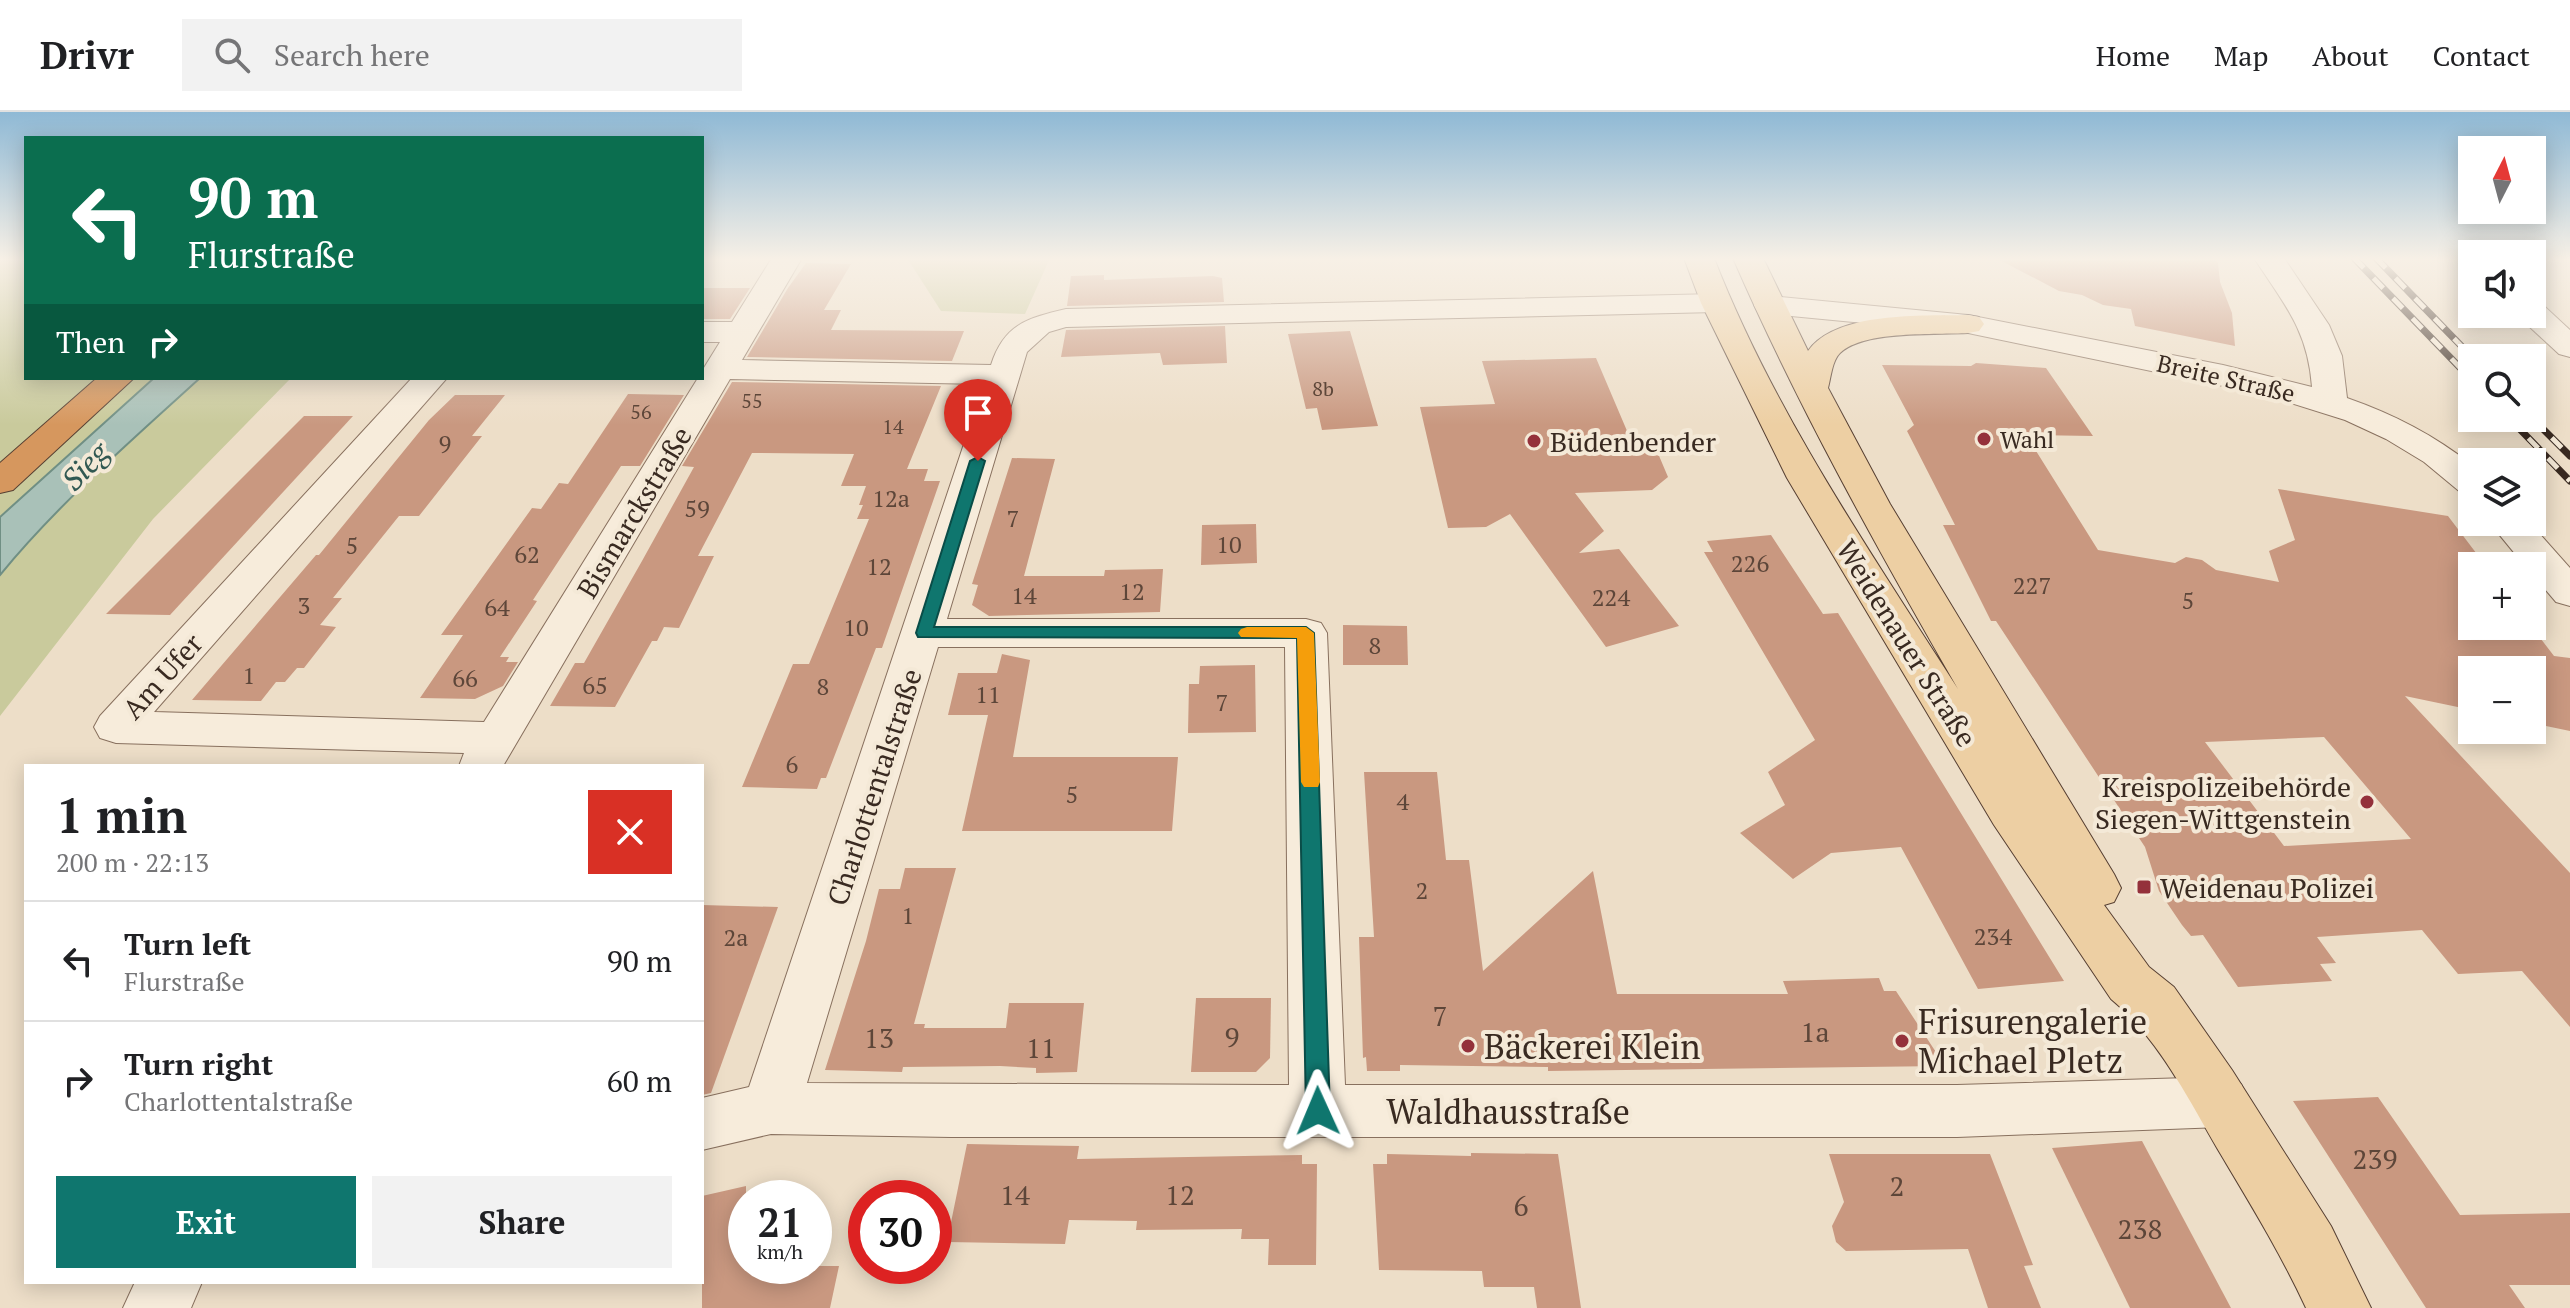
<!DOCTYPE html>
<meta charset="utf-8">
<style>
:root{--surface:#fff;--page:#f2f2f2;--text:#202124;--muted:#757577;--line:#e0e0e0;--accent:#0f766e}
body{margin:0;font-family:"PT Serif",serif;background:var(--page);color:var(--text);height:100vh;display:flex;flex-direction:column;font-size:30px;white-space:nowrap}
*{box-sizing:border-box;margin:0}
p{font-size:26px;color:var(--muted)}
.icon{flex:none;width:44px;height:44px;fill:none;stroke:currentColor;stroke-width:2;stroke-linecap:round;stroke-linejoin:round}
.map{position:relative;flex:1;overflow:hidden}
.sheet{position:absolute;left:24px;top:652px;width:680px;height:520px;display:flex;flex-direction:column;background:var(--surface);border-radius:0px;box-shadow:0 4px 20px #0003}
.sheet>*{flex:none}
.guide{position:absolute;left:24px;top:24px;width:680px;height:244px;border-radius:0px;box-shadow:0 4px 20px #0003;background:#0b6e4f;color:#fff;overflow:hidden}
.needle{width:52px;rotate:6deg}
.buttons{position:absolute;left:2458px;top:24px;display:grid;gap:16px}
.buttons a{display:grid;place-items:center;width:88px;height:88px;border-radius:0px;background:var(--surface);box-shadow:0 4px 20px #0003;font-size:40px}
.speed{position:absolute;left:728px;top:1068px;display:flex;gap:16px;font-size:40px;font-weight:700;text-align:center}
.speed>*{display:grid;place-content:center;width:104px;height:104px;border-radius:50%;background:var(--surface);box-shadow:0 4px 20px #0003;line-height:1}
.speed small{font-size:20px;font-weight:400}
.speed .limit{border:12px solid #d22;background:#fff;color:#111}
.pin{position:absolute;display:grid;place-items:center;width:68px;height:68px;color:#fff;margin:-82px -34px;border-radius:50% 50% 50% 0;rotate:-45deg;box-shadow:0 0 8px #0007}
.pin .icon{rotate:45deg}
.me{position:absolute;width:88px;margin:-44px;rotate:359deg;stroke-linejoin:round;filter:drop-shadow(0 0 6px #0008)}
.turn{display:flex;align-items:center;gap:28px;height:168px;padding:0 32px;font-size:36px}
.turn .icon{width:104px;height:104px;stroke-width:2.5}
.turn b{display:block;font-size:56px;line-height:68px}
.then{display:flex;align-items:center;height:76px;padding:0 32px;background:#0003;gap:16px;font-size:30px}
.round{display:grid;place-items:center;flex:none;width:84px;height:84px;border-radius:0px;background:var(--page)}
.headline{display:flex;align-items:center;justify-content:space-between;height:136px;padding:0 32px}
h1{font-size:48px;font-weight:700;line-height:60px}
.button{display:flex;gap:16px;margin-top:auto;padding:16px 32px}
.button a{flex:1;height:92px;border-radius:0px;background:var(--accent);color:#fff;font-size:32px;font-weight:700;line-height:92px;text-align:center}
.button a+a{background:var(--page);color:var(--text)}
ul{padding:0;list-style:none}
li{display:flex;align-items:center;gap:24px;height:120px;padding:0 32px;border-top:2px solid var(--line)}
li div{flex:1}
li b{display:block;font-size:30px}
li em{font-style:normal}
header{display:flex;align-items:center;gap:48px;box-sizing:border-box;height:112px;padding:0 40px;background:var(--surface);border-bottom:2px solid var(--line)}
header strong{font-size:38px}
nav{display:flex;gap:44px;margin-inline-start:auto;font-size:28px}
.search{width:560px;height:72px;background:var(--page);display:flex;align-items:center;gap:20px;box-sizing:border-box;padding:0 28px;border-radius:0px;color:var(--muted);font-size:30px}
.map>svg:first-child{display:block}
.green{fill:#c9ca9c}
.water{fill:#a9c1b8;stroke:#708f84;stroke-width:2}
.building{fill:#c99880;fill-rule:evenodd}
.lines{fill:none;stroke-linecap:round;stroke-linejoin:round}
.minor-casing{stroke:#88705e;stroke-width:2}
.major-casing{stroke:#563f32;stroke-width:2}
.highway-casing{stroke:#563f32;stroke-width:2}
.minor{fill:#f7ecdb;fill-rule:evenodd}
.major{fill:#edcfa3;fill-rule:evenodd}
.highway{fill:#d6975e;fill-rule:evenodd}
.rail-casing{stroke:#392a21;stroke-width:7}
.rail{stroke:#f4e9d7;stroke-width:5;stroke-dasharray:14;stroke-linecap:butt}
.route{fill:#0f766e;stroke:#0a4d48;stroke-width:2}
.slow{fill:#f59e0b}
.poi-dot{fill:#94313b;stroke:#f4e9d7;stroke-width:3}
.labels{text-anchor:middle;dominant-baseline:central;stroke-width:8;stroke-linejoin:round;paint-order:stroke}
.far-number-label{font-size:20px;fill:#5d4639}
.far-street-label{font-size:24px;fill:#392a21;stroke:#f4e9d7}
.far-poi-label{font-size:24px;fill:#392a21;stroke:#f4e9d7;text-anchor:start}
.number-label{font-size:24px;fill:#5d4639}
.poi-label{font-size:28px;fill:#392a21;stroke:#f4e9d7;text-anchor:start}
.street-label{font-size:28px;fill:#392a21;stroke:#f4e9d7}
.near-number-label{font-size:28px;fill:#5d4639}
.water-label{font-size:30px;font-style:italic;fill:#315852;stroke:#f4e9d7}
.near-poi-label{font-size:34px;fill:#392a21;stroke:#f4e9d7;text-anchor:start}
.near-street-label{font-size:34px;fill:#392a21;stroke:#f4e9d7}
</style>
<header>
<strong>Drivr</strong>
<div class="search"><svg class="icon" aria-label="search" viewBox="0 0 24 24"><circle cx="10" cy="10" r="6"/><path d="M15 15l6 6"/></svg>Search here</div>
<nav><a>Home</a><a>Map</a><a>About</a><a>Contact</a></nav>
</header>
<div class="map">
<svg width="2570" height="1196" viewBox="0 0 2570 1196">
<rect width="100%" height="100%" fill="#eddec8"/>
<!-- green -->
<g class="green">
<polygon points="0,146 26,146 26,266 291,266 153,407 0,604"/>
<polygon points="907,146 1050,146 1025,202 941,199"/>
</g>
<!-- water -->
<path class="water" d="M154,266H200C131,329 59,391 0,463V405Z"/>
<!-- building -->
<g class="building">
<polygon points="1996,146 2213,146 2218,151 2220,170 2232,201 2235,234 2135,214 2131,197 2103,193 2082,183 2059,179"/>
<polygon points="806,151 851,152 824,198 841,198 831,218 964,219 952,249 747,245 788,176"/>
<polygon points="1104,163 1104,168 1213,164 1222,166 1224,190 1067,194 1071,164"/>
<polygon points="702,176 750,176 730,207 702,207"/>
<polygon points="1225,214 1227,251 1163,253 1160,241 1061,245 1066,218"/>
<polygon points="1350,219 1378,314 1322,318 1317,296 1306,297 1288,222"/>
<polygon points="1596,246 1633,333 1654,332 1668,365 1652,378 1575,381 1604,419 1579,441 1619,437 1679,514 1606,535 1510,402 1486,415 1448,416 1420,295 1495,292 1482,249"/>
<path d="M1976,251L2046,256L2093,324L2026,323L2098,438L2175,451L2186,445L2202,448L2216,458L2279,470L2269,439L2295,428L2278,377L2448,404L2486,454H2472V514H2531L2554,544L2570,546V619L2532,611V558H2472V598L2405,584L2570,761V915L2522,859L2458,862L2422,818L2317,825L2336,851L2320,852L2332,869L2238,875L2203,823L2191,824L2182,813L2159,779L2145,735L1996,509H1991L1943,413H1955L1907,319L1914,313L1882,253L1971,254ZM2324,625L2411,727L2284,734L2205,630Z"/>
<polygon points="732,270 941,274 907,357 928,357 924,369 940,369 882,536 876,536 826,666 821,666 817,677 742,675 793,552 809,552 869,407 857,407 863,393 859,393 866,374 841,374 854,342 752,341 698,444 714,444 679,516 664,515 657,529 652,529 615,595 550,594 575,551 584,551 642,449 694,355 682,354"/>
<polygon points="628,282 684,283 640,354 621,354 533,488 537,489 500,545 509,545 506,550 518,550 503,574 475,587 420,586 463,523 441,523 532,396 541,397 559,371 568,372"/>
<polygon points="455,283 505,283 472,324 482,324 419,404 399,404 333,486 342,486 320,513 336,515 304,556 297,556 285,570 276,570 261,589 192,588 316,443 319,443 429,308"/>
<polygon points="304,304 353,304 170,503 106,502"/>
<polygon points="1012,346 1055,347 1024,464 1104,464 1105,458 1163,457 1160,500 989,504 972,493 978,473 972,472"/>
<polygon points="1256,412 1257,451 1201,453 1202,413"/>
<polygon points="1771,423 1823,502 1838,501 2064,869 1978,877 1901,735 1831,741 1793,767 1740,721 1785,693 1768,660 1815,628 1704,440 1713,440 1707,429"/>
<polygon points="1343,513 1407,514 1408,553 1343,553"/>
<polygon points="1002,542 1030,548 1013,645 1178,645 1172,719 962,719 988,603 948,603 958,561 997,561"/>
<polygon points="1255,553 1256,620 1188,621 1189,572 1199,572 1200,554"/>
<polygon points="1364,660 1437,660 1446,748 1469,748 1483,859 1593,759 1617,882 1788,882 1783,869 1879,866 1884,879 1896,879 1945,954 1548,959 1548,955 1400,953 1400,959 1367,959 1366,945 1363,946 1359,825 1374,825"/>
<polygon points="905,756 956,756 914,912 925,912 924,916 1006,916 1009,891 1084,891 1077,960 1036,961 1036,956 1000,954 903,955 902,960 825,958 866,829 879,777 900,777"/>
<polygon points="702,793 778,795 711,981 702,983"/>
<polygon points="1196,886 1271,886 1270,946 1256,960 1191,960"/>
<polygon points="2378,985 2460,1103 2570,1101 2570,1173 2509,1173 2525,1196 2426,1196 2293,989"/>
<polygon points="2142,1029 2231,1196 2130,1196 2052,1036"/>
<polygon points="967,1032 1079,1034 1077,1047 1302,1043 1302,1052 1317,1052 1316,1153 1268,1153 1269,1127 1241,1127 1242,1117 1136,1118 1137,1109 1069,1108 1065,1132 947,1130"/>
<polygon points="1471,1041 1558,1042 1581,1196 1537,1196 1534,1175 1484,1175 1482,1159 1379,1158 1373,1052 1387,1052 1387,1042 1471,1044"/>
<polygon points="1829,1042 1990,1042 2033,1153 2024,1154 2041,1196 1988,1196 1968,1137 1846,1139 1836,1130 1832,1114 1844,1090"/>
<polygon points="746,1074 746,1154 839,1154 830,1196 702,1196 702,1084"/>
</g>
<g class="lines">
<!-- minor casing -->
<g class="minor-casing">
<g id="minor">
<path d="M772,146H802L742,248L991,253C1004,212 1028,206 1066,197L1716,182L1727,184L1731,191L1727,198L1716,200L1066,215L1049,220L1027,240L947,507H1306L1321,511L1327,521L1345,973H1957L2221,965L2241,972L2249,990L2241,1008L2221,1015L1957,1025H951L771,1022L702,1038V986L749,975L984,272L730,267L503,654H459L464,641L116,631L100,626L94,615L100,604L412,266H447L154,600L484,610L698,266H702V259L720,230H702V210H732ZM938,535H1285L1289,973L807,971Z"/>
<path d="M2254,146H2284L2329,213L2342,244L2347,286C2393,302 2434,323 2472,353V382L2459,379L2424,350L2386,327L2345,308L2262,282L1968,221L1769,202L1758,200L1754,193L1758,186L1769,184L1968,203L2223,253L2312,275C2308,218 2284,192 2254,146Z"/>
<polygon points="2532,191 2543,193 2570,218 2570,245 2559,242 2521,207 2518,202 2532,202"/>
<polygon points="2489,410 2529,410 2570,456 2570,494 2556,490 2532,462 2532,454 2525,454"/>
<polygon points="135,1170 202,1170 191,1196 123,1196"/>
</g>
</g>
<!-- major casing -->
<g class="major-casing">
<path id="major" d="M1684,146H1714C1774,300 1869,438 1958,577C1877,436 1798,295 1733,146H1763L1808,239C1836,199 1923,204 1968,203L1979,205L1984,212L1979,219L1968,221C1936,223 1864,218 1840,241C1832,249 1831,265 1828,276L1890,392L2114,762L2121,776L2114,790L2104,793L2149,855L2174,875L2232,958L2331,1114L2371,1196H2306C2280,1140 2248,1088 2217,1036C2187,984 2157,925 2111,887L1994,713L1787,366L1701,191Z"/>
</g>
<!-- highway casing -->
<g class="highway-casing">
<polygon id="highway" points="97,266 134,266 13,378 0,381 0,351"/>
</g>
<!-- minor -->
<use href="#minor" class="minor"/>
<!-- major -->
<use href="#major" class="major"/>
<!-- highway -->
<use href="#highway" class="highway"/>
<!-- rail casing -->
<g class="rail-casing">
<g id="rail">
<polyline points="2354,146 2472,268"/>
<polyline points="2376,146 2473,246"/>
<polyline points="2509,306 2570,369"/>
<polyline points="2532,306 2570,344"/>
</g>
</g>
<!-- rail -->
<use href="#rail" class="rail"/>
</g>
<!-- sky -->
<linearGradient id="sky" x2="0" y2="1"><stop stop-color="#8fb9d5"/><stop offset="0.47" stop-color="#f7f0e6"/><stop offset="1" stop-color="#f7f0e6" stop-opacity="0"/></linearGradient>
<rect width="2570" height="313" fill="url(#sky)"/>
<!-- route -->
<polygon class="route" points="978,345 985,349 934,515 1306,515 1314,521 1330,999 1326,1007 1318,1010 1309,1007 1306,999 1297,526 918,525 916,521 970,349"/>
<!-- slow -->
<polygon class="slow" points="1247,515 1306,515 1314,521 1320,670 1318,675 1304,675 1301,670 1297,526 1241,525 1238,521 1241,517"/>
<!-- markers -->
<g class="poi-dot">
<circle cx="1984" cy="327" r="8"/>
<circle cx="1534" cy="329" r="8"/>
<circle cx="2367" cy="690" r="8"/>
<rect x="2136" y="767" width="16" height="16" rx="4"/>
<circle cx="1902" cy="929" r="8"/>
<circle cx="1468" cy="934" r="8"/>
</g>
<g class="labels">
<!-- far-number labels -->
<g class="far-number-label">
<text x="1323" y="276">8b</text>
<text x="752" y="288">55</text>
<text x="641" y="299">56</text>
<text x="893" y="314">14</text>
</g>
<!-- far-street labels -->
<g class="far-street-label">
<text transform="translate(2226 266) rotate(13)">Breite Straße</text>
</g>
<!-- far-poi labels -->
<g class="far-poi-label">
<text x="2000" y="327">Wahl</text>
</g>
<!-- number labels -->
<g class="number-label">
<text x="445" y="331">9</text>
<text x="891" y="386">12a</text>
<text x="697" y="396">59</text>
<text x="1013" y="406">7</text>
<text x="1229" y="432">10</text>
<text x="352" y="433">5</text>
<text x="527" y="442">62</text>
<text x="1750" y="451">226</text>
<text x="879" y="454">12</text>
<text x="2032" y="473">227</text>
<text x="1132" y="479">12</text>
<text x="1024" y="483">14</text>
<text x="1611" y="485">224</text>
<text x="2188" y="488">5</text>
<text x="304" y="493">3</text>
<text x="497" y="495">64</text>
<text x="856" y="515">10</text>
<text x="1375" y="533">8</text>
<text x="249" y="563">1</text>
<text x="465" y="566">66</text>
<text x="595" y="573">65</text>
<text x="823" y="574">8</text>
<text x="988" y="582">11</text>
<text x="1222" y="590">7</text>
<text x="792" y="652">6</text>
<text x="1072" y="682">5</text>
<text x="1403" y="689">4</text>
<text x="1422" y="778">2</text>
<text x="908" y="803">1</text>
<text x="1993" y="824">234</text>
<text x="736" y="825">2a</text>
</g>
<!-- poi labels -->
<g class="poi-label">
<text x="1550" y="329">Büdenbender</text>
<text x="2351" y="674" text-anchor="end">Kreispolizeibehörde<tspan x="2351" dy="32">Siegen-Wittgenstein</tspan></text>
<text x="2160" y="775">Weidenau Polizei</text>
</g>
<!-- street labels -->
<g class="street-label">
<text transform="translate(634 400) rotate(-59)">Bismarckstraße</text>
<text transform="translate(1907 531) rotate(58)">Weidenauer Straße</text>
<text transform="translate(162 564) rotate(-48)">Am Ufer</text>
<text transform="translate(874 675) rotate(-72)">Charlottentalstraße</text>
</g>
<!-- near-number labels -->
<g class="near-number-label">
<text x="1440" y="903">7</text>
<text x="1815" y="919">1a</text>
<text x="1232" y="924">9</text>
<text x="879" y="925">13</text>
<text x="1041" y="935">11</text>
<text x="2375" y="1046">239</text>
<text x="1897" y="1073">2</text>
<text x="1015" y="1082">14</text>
<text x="1180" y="1082">12</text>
<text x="1521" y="1093">6</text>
<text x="2140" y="1116">238</text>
</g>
<!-- water labels -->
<g class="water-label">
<text transform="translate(85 354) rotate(-46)">Sieg</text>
</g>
<!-- near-poi labels -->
<g class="near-poi-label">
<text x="1918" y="909">Frisurengalerie<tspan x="1918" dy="39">Michael Pletz</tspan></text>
<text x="1484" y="934">Bäckerei Klein</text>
</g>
<!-- near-street labels -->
<g class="near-street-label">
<text x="1508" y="999">Waldhausstraße</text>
</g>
</g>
</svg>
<div class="buttons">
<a><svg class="needle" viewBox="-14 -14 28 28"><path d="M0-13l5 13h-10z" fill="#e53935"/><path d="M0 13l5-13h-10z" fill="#757577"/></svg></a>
<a><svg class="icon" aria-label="sound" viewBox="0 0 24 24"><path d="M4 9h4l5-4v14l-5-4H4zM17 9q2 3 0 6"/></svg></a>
<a><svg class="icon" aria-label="search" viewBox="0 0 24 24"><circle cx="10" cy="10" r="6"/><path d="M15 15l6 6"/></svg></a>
<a><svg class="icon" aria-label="layers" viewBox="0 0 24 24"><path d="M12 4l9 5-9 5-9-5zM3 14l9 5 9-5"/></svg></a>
<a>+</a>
<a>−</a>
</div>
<div class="speed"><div>21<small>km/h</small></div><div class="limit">30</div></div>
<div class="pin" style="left:978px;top:349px;background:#d93025"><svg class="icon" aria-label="arrive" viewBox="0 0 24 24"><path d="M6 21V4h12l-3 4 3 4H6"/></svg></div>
<svg class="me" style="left:1318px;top:999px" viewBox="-20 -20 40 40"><path d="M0-17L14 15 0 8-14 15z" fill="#0f766e" stroke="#fff" stroke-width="4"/></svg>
<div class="guide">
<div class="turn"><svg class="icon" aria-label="left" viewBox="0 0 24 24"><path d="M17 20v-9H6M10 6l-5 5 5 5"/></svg><div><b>90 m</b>Flurstraße</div></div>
<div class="then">Then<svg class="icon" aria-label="right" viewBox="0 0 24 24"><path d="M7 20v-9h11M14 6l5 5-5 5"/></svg></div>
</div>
<section class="sheet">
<div class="headline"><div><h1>1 min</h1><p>200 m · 22:13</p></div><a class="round" style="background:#d93025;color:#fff"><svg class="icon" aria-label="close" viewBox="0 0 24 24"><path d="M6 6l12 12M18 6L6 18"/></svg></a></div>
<ul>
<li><svg class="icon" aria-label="left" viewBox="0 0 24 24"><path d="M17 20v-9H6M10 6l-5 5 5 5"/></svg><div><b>Turn left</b><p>Flurstraße</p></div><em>90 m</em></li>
<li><svg class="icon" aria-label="right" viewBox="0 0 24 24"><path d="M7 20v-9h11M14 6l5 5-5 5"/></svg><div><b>Turn right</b><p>Charlottentalstraße</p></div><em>60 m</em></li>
</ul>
<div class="button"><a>Exit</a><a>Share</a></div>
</section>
</div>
